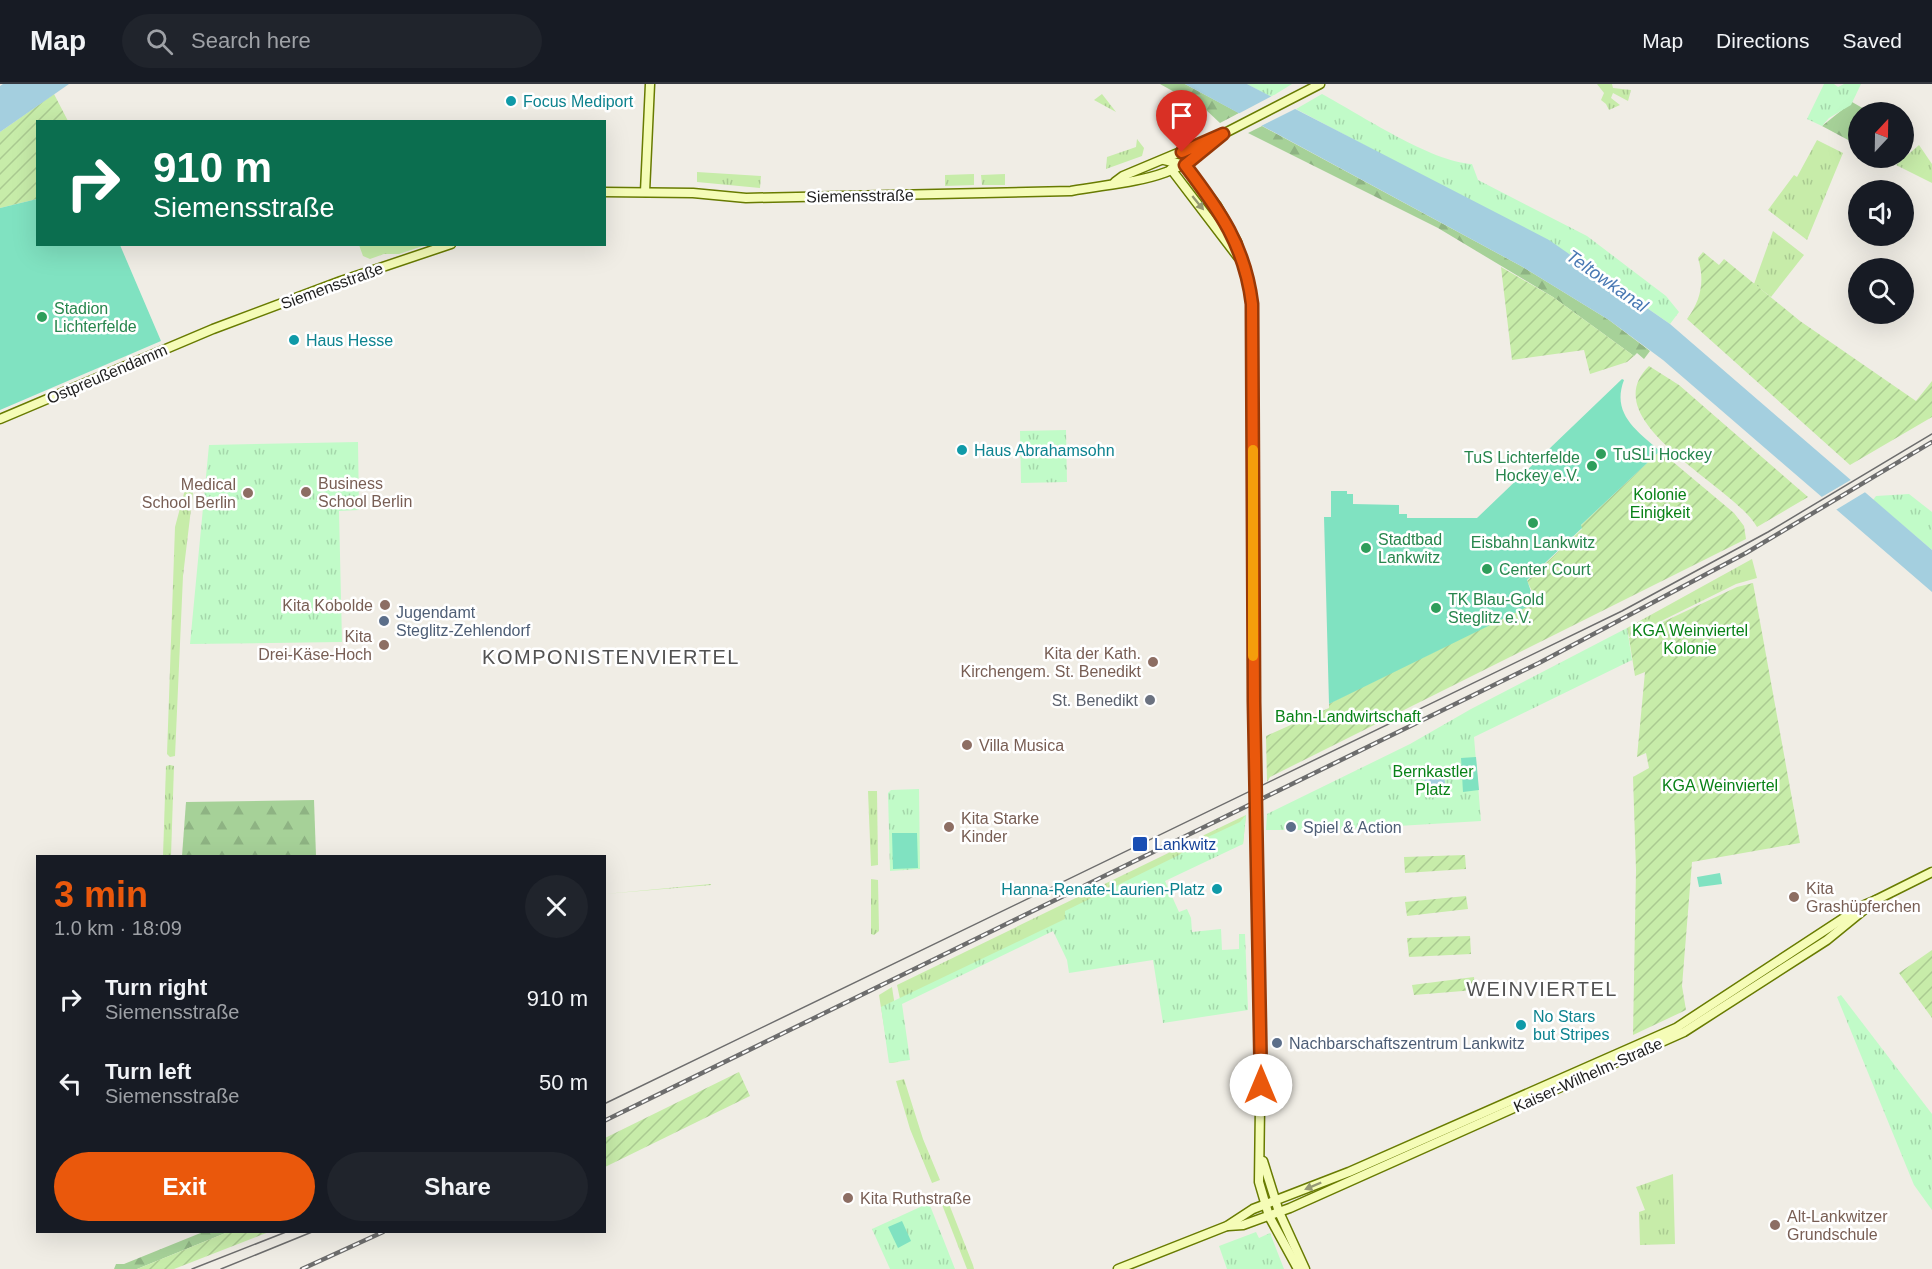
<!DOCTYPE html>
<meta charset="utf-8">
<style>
:root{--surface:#171b24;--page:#20242c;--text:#f1f3f6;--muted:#9ea1a6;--line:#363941;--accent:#ea580c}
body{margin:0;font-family:Helvetica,sans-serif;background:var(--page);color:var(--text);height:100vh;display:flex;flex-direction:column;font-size:22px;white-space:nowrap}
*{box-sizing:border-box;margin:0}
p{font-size:20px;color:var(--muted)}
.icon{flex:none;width:33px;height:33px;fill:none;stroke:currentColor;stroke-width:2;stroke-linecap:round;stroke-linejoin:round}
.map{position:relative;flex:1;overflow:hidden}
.panel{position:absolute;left:36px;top:771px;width:570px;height:378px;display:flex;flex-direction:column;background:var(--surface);border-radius:0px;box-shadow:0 6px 24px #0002}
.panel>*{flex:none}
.banner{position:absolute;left:36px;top:36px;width:570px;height:126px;border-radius:0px;box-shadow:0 6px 24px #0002;background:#0b6e4f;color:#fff;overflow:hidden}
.needle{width:39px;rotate:22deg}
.tools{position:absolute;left:1848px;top:18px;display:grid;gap:12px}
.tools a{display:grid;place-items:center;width:66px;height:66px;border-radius:50%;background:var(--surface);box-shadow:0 6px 24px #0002;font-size:30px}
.pin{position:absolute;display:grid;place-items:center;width:51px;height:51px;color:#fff;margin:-62px -26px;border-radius:50% 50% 50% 0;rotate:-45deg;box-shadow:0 0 6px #0007}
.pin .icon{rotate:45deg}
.me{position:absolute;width:66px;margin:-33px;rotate:0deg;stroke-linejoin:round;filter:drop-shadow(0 0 4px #0008)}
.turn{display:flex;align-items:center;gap:21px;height:126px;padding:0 18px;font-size:27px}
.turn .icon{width:78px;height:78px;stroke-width:2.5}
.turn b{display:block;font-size:42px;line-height:51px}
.round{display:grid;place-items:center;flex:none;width:63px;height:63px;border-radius:32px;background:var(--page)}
.overview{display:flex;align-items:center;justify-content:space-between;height:102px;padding:0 18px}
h1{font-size:36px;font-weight:800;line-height:45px;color:var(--accent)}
.button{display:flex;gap:12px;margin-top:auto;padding:12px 18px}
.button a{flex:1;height:69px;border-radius:36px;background:var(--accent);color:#fff;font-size:24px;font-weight:800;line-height:69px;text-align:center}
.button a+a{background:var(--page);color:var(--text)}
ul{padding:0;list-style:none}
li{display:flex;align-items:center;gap:18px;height:84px;padding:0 18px}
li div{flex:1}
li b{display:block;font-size:22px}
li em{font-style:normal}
header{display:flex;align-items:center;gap:36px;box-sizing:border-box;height:84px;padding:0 30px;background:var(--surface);border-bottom:2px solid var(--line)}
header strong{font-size:28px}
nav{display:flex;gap:33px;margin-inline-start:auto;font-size:21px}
.search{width:420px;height:54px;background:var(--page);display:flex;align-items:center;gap:15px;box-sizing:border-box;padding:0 21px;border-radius:33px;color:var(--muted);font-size:22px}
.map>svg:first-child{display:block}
.grass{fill:url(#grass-tufts)}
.forest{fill:url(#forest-firs)}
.park{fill:url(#park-tufts)}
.garden{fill:url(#garden-furrows)}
.pitch{fill:#80e2c1}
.water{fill:#a4cfdf}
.pier{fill:#f0ede5}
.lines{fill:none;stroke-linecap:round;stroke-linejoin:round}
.secondary-casing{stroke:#687b01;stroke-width:11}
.secondary{stroke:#f5fcb7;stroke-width:8}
.tram{stroke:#6d6d6d;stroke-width:1.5}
.rail-casing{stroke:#6d6d6d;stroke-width:4.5}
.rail{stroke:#fff;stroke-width:2;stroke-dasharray:7;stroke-linecap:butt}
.oneway{fill:#959973}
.route-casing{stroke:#983908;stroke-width:15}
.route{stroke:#ea580c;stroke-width:10}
.slow{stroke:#f59e0b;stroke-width:10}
.culture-dot{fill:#0f9aa8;stroke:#fff;stroke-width:2}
.leisure-dot{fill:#2e9e5b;stroke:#fff;stroke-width:2}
.education-dot{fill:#8d6e63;stroke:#fff;stroke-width:2}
.service-dot{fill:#5c6f8a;stroke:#fff;stroke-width:2}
.worship-dot{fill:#6b7280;stroke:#fff;stroke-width:2}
.transit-dot{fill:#1a4fb4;stroke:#fff;stroke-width:2}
.labels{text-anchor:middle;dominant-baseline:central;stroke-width:5;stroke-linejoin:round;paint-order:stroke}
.culture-label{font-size:16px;fill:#0d838f;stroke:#fff;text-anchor:start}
.street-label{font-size:16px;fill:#1f1f1f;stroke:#fff}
.leisure-label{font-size:16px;fill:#27864d;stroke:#fff;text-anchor:start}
.education-label{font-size:16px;fill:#785e54;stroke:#fff;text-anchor:start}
.park-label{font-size:16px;fill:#088217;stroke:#fff}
.service-label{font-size:16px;fill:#4e5e75;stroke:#fff;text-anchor:start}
.worship-label{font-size:16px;fill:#5b616d;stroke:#fff;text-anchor:end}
.transit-label{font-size:16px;fill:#164399;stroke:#fff;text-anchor:start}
.water-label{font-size:18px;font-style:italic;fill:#4878b3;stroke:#fff}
.quarter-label{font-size:20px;letter-spacing:1.5px;fill:#525252;stroke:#fff}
</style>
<header>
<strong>Map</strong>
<div class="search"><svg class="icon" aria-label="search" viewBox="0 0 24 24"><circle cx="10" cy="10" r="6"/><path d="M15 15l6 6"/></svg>Search here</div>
<nav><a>Map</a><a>Directions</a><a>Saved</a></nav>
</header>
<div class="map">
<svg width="1932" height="1185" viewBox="0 0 1932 1185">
<defs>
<pattern id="grass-tufts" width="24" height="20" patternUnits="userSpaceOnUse" patternTransform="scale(1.5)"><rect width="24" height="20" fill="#c7eca9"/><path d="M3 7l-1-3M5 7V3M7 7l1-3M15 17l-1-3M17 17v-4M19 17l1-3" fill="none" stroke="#aaca91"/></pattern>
<pattern id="forest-firs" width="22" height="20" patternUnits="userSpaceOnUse" patternTransform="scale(1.5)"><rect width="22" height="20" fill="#a6d198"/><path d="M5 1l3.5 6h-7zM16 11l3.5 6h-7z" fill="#8eb383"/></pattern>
<pattern id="park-tufts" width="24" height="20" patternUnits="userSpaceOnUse" patternTransform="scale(1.5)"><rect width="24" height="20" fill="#c1fbc8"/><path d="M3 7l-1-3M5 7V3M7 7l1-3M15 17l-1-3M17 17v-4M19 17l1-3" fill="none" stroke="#a5d7ab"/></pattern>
<pattern id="garden-furrows" width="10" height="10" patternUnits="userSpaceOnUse" patternTransform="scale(1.5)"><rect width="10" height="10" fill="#c7eca9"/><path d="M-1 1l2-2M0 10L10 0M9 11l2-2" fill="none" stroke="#aaca91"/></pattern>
</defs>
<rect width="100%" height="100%" fill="#f0ede5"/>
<!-- grass -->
<g class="grass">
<polygon points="1597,0 1612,0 1613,4 1631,6 1628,17 1613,9 1611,14 1620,21 1609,26 1606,20 1601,16 1604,9"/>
<polygon points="1102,10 1116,28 1094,16"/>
<polygon points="1137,55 1144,64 1142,72 1106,85 1107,73 1136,63"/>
<polygon points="1817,56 1843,69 1807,156 1768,126 1794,91 1797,93"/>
<polygon points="1919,61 1932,80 1932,99 1896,81"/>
<polygon points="697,88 761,92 760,104 697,98"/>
<polygon points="974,90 974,101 945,102 945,91"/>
<polygon points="1005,90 1005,101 982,101 981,91"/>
<polygon points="1190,95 1220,135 1224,145 1186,98"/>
<polygon points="1773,147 1804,171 1771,213 1754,200"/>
<polygon points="359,161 359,160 426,161 399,170 384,170 370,175 363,172"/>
<polygon points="187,398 194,400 183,492 175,672 170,673 167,670 175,443"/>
<polygon points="1752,475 1757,494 1736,500 1629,553 1627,544"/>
<polygon points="170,681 174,682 171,772 163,772 166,682"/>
<polygon points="868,707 877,707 878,781 871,782"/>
<polygon points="1246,731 1243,760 1214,766 1200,757 1200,753"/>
<polygon points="1191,758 1196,759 1194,763 1096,827 900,915 897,901"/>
<polygon points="871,795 878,796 879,847 874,851 871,850"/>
<polygon points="711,800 711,801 605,810"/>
<polygon points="892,903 902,968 898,978 890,979 879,911"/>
<polygon points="904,995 923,1055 940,1096 932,1099 910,1045 896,997"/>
<polygon points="1673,1090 1675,1160 1640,1161 1639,1128 1645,1126 1636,1103"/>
<polygon points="947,1115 973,1181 974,1185 967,1185 941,1118"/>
</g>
<!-- forest -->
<g class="forest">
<polygon points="1160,0 1185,0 1239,29 1220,39 1205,25"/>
<polygon points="1852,18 1866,26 1864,28 1858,28 1858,39 1850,57 1822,42"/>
<polygon points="1262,42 1521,182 1609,236 1650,267 1644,275 1637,269 1634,272 1553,213 1438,144 1248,49"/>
<polygon points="314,716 316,772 182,772 186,718"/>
<polygon points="203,1148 228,1148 137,1185 114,1185 116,1180 124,1180"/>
</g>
<!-- park -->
<g class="park">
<polygon points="1247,0 1292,0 1271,13"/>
<polygon points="1824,0 1834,0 1838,3 1844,0 1861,0 1851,21 1829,34 1822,42 1807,35"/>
<path d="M1322,10C1361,31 1431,78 1472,80L1478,96L1587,152L1666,212L1679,228L1670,240L1571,171L1296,25Z"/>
<polygon points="1066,346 1067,398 1021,399 1020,347"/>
<polygon points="358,358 359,426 339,427 342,558 190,560 209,361"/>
<polygon points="1909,410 1932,428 1932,466 1873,416 1876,412"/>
<polygon points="1627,544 1632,576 1474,653 1481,737 1332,746 1266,746 1267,730 1410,660 1471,625"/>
<polygon points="919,705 920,785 890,787 888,709 891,706"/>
<polygon points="1246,731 1243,760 1165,797 1179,828 1187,825 1191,834 1192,848 1221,845 1222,866 1239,865 1239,850 1245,850 1248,926 1163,939 1153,876 1069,889 1067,876 1053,847 902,920 910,976 889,979 881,923 1065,835 1065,827 1179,771 1197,758 1240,738"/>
<polygon points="1841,911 1932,1030 1932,1126 1914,1101 1837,913"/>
<polygon points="929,1119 955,1185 890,1185 872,1145"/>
<polygon points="1256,1148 1259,1154 1270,1149 1284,1185 1227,1185 1219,1162"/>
</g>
<!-- garden -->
<g class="garden">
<polygon points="54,10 68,37 38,38 37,115 0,124 0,48"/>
<path d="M1703,168L1719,181L1724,175L1800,237L1916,317L1932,297V333L1850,381L1687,235C1701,216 1705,197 1698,174Z"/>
<polygon points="1501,183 1553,213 1634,272 1627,278 1590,290 1584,266 1512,276"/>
<path d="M1649,282L1679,301L1808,413L1757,443C1734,401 1592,338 1649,282Z"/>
<polygon points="1660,367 1734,429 1744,442 1746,455 1270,693 1267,698 1266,652 1329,624 1329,620 1342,613 1534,519 1535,513 1527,497 1582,445 1580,442"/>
<polygon points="1753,499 1800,759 1692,778 1682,902 1686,926 1633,951 1636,786 1633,693 1649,684 1646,669 1637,673 1645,588 1635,592 1629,554 1737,503"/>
<polygon points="1465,771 1466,785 1405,789 1404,773"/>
<polygon points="1466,812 1468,825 1407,832 1405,818"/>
<polygon points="1470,852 1471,870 1409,873 1407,854"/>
<polygon points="1932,866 1932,934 1899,889"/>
<polygon points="1474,893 1475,906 1414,911 1412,901"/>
<polygon points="739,988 750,1012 605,1083 605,1054"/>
<polygon points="228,1148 269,1148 174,1185 137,1185"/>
</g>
<!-- pitch -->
<g class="pitch">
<polygon points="37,115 38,160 120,161 161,257 0,326 0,124"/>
<path d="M1622,295L1624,296C1611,330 1637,347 1660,367L1581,441L1582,444L1527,496L1535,519L1329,620L1324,433H1331V407H1347V410H1353V420L1399,421V430H1407V434H1477Z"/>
<polygon points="1476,673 1479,706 1463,708 1461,674"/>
<polygon points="892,749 917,749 918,784 893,785"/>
<polygon points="1720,789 1722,800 1699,803 1697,793"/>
<polygon points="902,1137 911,1157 898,1164 888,1143"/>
</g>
<!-- water -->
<g class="water">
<polygon points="3,0 69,0 0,48 0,2"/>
<polygon points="1185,0 1247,0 1549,156 1670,240 1932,466 1932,508 1663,276 1609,236 1521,182"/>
<path d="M1430,683L1436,684C1445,693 1449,701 1440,713L1434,712C1424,703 1421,695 1430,683Z"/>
</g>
<!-- pier -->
<g class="pier">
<polygon points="1274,11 1299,23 1259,43 1236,31"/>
<polygon points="1854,394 1867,407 1834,427 1820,414"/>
</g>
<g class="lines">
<!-- secondary casing -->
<g class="secondary-casing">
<g id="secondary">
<polyline points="1164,76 1185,81 1217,122 1237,158 1251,209 1254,618 1261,945 1259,1098 1269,1132 1298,1185"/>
<polyline points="1171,85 1238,173"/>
<polyline points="1115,98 1123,92 1223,50 1320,0"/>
<path d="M604,108L693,109L746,114L1071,107C1133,96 1177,98 1223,50"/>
<polyline points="645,108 650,0"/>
<polyline points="0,335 213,245 341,197 451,160"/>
<polyline points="1263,1077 1279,1128 1305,1185"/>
<polyline points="1228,1142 1243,1141 1290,1124 1684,948 1827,856 1876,816 1932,788"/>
<polyline points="1118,1185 1227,1142 1253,1125 1349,1088 1676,944 1862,822 1876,816"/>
</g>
</g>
<!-- secondary -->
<use href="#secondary" class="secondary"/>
<!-- tram -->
<g class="tram">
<polyline points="604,1020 1622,527 1768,448 1932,350"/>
<polyline points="192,1185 286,1148"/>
<polyline points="221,1185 312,1148"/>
</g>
<!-- rail casing -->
<g class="rail-casing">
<g id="rail">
<polyline points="604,1037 1539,579 1746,469 1932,358"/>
<polyline points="302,1185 383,1148"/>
</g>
</g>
<!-- rail -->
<use href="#rail" class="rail"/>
</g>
<!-- one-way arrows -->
<defs><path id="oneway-solid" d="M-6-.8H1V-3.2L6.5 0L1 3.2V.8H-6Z" transform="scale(1.5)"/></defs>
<g class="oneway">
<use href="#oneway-solid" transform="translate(1198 119) rotate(51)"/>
<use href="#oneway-solid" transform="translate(1313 1102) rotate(157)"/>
</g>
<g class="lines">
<!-- route casing -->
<g class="route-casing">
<path id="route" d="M1182,68L1223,50L1185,81C1220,127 1245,162 1252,220L1254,618L1261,1001"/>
</g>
<!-- route -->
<use href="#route" class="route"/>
<!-- slow -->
<polyline class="slow" points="1253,366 1253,572"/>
</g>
<!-- markers -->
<g class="culture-dot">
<circle cx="511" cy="17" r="6"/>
<circle cx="294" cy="256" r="6"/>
<circle cx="962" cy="366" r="6"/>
<circle cx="1217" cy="805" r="6"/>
<circle cx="1521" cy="941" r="6"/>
</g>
<g class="leisure-dot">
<circle cx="42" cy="233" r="6"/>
<circle cx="1601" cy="370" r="6"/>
<circle cx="1592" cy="382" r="6"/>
<circle cx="1533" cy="439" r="6"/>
<circle cx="1366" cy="464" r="6"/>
<circle cx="1487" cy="485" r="6"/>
<circle cx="1436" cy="524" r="6"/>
</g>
<g class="education-dot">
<circle cx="306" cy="408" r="6"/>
<circle cx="248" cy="409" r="6"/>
<circle cx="385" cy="521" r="6"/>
<circle cx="384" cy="561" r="6"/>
<circle cx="1153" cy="578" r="6"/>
<circle cx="967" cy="661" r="6"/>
<circle cx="949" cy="743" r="6"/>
<circle cx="1794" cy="813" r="6"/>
<circle cx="848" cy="1114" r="6"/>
<circle cx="1775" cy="1141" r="6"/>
</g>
<g class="service-dot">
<circle cx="384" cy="537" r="6"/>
<circle cx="1291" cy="743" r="6"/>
<circle cx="1277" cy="959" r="6"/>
</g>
<circle class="worship-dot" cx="1150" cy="616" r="6"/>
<rect class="transit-dot" x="1132" y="752" width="16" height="16" rx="3"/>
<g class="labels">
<!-- culture labels -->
<g class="culture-label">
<text x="523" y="17">Focus Mediport</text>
<text x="306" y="256">Haus Hesse</text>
<text x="974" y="366">Haus Abrahamsohn</text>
<text x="1205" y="805" text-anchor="end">Hanna-Renate-Laurien-Platz</text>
<text x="1533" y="932">No Stars<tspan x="1533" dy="18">but Stripes</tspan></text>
</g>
<!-- street labels -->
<g class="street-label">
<text transform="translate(860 112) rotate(-1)">Siemensstraße</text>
<text transform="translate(332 202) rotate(-20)">Siemensstraße</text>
<text transform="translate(107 290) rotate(-23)">Ostpreußendamm</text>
<text transform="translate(1588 991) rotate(-24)">Kaiser-Wilhelm-Straße</text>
</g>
<!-- leisure labels -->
<g class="leisure-label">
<text x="54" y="224">Stadion<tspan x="54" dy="18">Lichterfelde</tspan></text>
<text x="1613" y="370">TuSLi Hockey</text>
<text x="1580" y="373" text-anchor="end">TuS Lichterfelde<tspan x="1580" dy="18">Hockey e.V.</tspan></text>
<text x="1378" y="455">Stadtbad<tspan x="1378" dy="18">Lankwitz</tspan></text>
<text x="1533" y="458" text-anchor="middle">Eisbahn Lankwitz</text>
<text x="1499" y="485">Center Court</text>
<text x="1448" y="515">TK Blau-Gold<tspan x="1448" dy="18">Steglitz e.V.</tspan></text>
</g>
<!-- education labels -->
<g class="education-label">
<text x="318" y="399">Business<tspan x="318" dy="18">School Berlin</tspan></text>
<text x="236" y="400" text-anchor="end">Medical<tspan x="236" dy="18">School Berlin</tspan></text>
<text x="373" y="521" text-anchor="end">Kita Kobolde</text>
<text x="372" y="552" text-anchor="end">Kita<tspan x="372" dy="18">Drei-Käse-Hoch</tspan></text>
<text x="1141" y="569" text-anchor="end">Kita der Kath.<tspan x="1141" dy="18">Kirchengem. St. Benedikt</tspan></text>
<text x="979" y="661">Villa Musica</text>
<text x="961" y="734">Kita Starke<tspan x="961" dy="18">Kinder</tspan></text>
<text x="1806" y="804">Kita<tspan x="1806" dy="18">Grashüpferchen</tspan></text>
<text x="860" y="1114">Kita Ruthstraße</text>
<text x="1787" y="1132">Alt-Lankwitzer<tspan x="1787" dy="18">Grundschule</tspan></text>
</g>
<!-- park labels -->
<g class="park-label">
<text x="1660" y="410">Kolonie<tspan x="1660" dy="18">Einigkeit</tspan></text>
<text x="1690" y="546">KGA Weinviertel<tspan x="1690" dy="18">Kolonie</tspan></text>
<text x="1348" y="632">Bahn-Landwirtschaft</text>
<text x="1433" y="687">Bernkastler<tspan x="1433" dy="18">Platz</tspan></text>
<text x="1720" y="701">KGA Weinviertel</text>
</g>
<!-- service labels -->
<g class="service-label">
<text x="396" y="528">Jugendamt<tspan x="396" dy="18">Steglitz-Zehlendorf</tspan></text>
<text x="1303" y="743">Spiel &amp; Action</text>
<text x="1289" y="959">Nachbarschaftszentrum Lankwitz</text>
</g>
<!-- worship labels -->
<g class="worship-label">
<text x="1138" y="616">St. Benedikt</text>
</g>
<!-- transit labels -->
<g class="transit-label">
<text x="1154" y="760">Lankwitz</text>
</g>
<!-- water labels -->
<g class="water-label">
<text transform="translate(1607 197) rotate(35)">Teltowkanal</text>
</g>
<!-- quarter labels -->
<g class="quarter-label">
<text x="611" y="573">KOMPONISTENVIERTEL</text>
<text x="1542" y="905">WEINVIERTEL</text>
</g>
</g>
</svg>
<div class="tools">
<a><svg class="needle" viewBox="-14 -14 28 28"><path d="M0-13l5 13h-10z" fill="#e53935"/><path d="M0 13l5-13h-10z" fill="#9ea1a6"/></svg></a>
<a><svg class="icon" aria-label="sound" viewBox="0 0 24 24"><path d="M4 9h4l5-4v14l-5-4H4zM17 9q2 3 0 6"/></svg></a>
<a><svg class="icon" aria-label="search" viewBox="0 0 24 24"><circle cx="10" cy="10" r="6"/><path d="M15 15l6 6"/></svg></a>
</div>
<div class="pin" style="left:1182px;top:68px;background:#d93025"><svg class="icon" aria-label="arrive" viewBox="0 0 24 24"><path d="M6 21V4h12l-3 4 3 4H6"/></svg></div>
<svg class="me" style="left:1261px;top:1001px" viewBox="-20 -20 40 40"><circle r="19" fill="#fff"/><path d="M0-13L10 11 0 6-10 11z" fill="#ea580c"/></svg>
<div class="banner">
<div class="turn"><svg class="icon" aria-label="right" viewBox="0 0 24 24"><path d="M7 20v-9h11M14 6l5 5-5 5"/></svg><div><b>910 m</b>Siemensstraße</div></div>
</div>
<section class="panel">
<div class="overview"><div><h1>3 min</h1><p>1.0 km · 18:09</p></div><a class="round"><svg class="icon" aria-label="close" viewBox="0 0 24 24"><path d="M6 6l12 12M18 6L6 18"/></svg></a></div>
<ul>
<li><svg class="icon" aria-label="right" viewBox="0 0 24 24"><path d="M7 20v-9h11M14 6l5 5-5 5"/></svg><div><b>Turn right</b><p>Siemensstraße</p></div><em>910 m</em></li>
<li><svg class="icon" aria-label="left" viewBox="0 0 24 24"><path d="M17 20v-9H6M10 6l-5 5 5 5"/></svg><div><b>Turn left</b><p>Siemensstraße</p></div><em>50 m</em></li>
</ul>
<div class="button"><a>Exit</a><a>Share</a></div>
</section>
</div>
